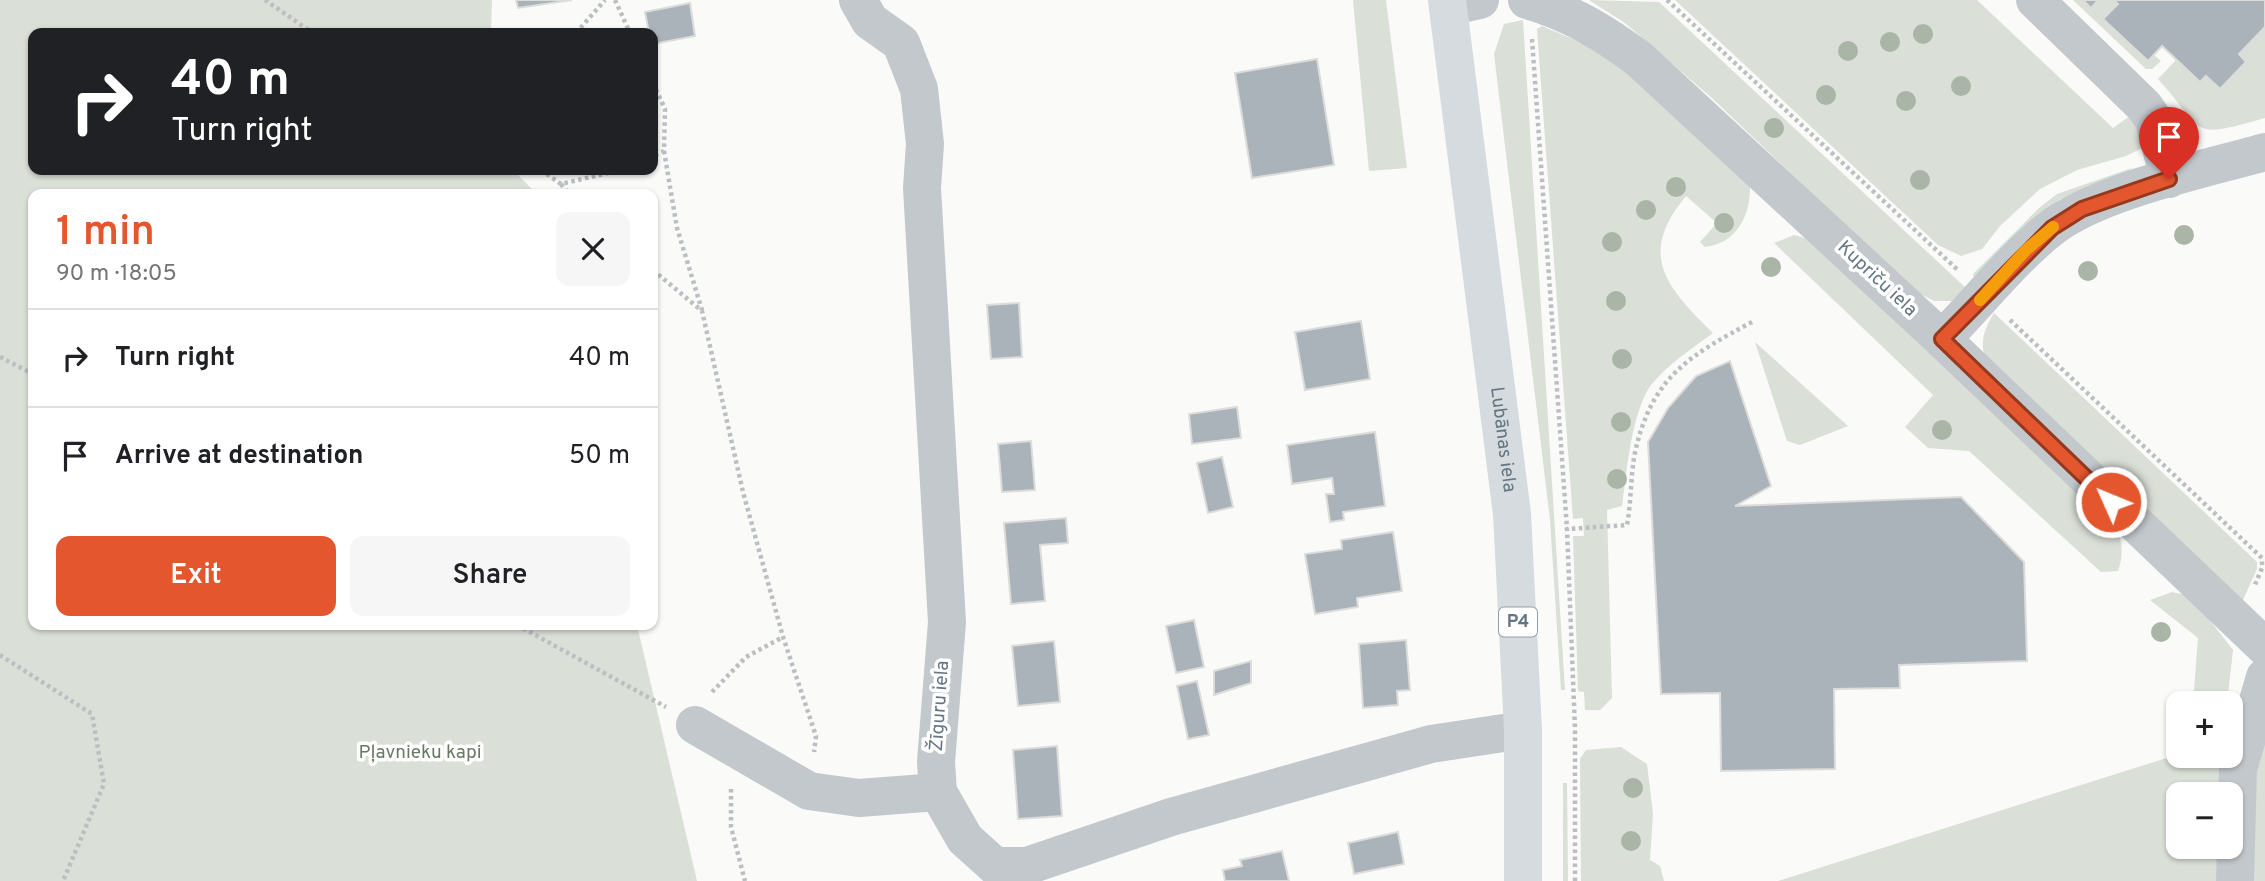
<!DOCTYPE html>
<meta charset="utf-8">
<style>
:root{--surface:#fff;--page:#f6f6f6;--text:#202124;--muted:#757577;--line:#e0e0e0;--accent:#e4572e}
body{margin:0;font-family:Overpass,sans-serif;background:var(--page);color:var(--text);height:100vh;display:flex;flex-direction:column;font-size:26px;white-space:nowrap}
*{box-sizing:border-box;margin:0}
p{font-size:23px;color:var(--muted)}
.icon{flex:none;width:38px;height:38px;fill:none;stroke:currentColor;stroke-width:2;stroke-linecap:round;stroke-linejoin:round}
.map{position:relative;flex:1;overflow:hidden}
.panel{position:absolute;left:28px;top:189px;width:630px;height:441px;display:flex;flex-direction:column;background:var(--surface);border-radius:14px;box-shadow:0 2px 5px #0004}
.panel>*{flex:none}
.hud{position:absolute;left:28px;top:28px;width:630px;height:147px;border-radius:14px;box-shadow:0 2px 5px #0004;background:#202124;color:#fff;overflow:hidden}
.buttons{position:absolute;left:2166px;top:691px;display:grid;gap:14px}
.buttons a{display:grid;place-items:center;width:77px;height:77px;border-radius:14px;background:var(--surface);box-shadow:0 2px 5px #0004;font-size:35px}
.pin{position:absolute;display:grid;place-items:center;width:60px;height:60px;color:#fff;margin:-72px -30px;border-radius:50% 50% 50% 0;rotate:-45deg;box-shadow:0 0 7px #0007}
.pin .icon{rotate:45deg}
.me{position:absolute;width:77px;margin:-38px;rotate:314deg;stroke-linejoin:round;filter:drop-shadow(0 0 5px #0008)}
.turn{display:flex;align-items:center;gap:24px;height:147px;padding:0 28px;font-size:32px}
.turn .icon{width:91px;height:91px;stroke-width:2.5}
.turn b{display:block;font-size:49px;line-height:60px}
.round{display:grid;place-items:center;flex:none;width:74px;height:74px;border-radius:14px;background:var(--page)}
.overview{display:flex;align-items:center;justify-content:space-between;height:119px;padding:0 28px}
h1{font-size:42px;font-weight:600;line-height:52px;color:var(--accent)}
.button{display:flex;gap:14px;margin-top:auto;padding:14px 28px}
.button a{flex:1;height:80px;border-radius:14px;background:var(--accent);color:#fff;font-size:28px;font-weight:600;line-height:80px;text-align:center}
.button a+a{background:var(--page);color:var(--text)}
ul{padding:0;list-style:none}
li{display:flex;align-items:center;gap:21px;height:98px;padding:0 28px;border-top:2px solid var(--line)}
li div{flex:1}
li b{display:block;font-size:26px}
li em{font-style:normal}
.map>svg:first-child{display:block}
.green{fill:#dadfd7;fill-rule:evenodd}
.building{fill:#aab3b9;stroke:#dcdcda;stroke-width:2}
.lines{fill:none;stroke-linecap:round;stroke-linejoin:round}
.path{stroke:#bbbfc2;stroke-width:4.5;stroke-dasharray:3.5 3.5;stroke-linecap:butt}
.minor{stroke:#c3c8cc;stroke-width:38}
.major{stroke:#d6dbdf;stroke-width:38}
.tree{fill:#aab4a7}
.route-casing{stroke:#94391e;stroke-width:18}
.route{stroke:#e4572e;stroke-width:12}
.slow{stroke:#f59e0b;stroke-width:12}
.labels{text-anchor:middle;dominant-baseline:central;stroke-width:7;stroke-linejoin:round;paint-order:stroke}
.shield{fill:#fff;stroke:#939fa8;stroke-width:2}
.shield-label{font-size:18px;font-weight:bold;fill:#657683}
.street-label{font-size:19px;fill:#657683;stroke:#fff}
.park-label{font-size:19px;fill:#687a64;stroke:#fff}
</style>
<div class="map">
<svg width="2265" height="881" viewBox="0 0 2265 881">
<rect width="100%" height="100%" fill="#fafaf8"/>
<!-- green -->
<g class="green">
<polygon points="0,0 492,0 491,33 33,33 33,170 513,170 537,194 33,194 33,625 637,625 697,881 0,881"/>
<polygon points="1353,0 1386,0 1407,168 1369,171"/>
<polygon points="1589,0 1659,2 1967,289 1952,301 1934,301 1913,290 1713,99 1625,23"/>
<polygon points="1675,0 1977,0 2113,128 2134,113 2142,148 2126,156 2077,170 2040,189 2000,226 1982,249 1961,256 1938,245"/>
<polygon points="2073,0 2083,0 2091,8 2098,0 2114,0 2118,4 2103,20 2148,61 2154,55 2161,61 2152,69 2146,69"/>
<polygon points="1523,20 1565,690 1561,690 1550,520 1494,54 1504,24"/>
<path d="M1542,26L1619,59L1750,184C1751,214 1738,243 1705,247L1700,242L1717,223L1686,196C1637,255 1666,287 1713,333C1693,348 1656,372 1645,395C1630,428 1627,470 1622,506L1607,510L1612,698L1600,710H1585L1584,692L1578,691L1573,536H1584L1583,518L1573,519L1537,29Z"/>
<path d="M2265,27V118C2187,140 2207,133 2158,79L2176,60L2200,82L2206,76L2220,89L2246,62L2239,54Z"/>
<polygon points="2132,168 2120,178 2060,199 1974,279 1973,274 2039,208 2057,194"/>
<path d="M1794,235L1808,239L2116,524C2122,541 2124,554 2118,571L2101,572L1969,451L1928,448L1905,427L1933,395L1774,243Z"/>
<path d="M1994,313L2257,562V569L2242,602L1985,359C1980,340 1984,330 1994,313Z"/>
<polygon points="1755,342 1848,426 1800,445 1787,441"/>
<polygon points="2172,592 2191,596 2233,650 2227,703 2193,703 2198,638 2150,600"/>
<path d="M2265,728V881H1778L2179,754L2231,756ZM2179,794H2231V847H2179Z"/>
<polygon points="1621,747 1647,764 1653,814 1650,860 1660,866 1664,881 1581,881 1580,759 1586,750"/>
<polygon points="1563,783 1567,783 1568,881 1563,881"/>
</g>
<!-- building -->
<g class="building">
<polygon points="516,0 572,0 518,8"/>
<polygon points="2083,0 2098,0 2091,8"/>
<polygon points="2114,0 2265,0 2265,27 2239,54 2246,62 2220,89 2206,76 2200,82 2162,46 2148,61 2103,19 2118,4"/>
<polygon points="690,3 695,36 653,44 653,33 649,33 645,12"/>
<polygon points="1317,59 1334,165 1252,178 1235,73"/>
<polygon points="1019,303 1022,357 991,359 987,305"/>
<polygon points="1361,321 1370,379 1305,390 1295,332"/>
<polygon points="1730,361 1771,486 1735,506 1961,497 2024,562 2027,661 1899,665 1900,688 1834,689 1835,769 1721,771 1720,693 1661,694 1648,442 1668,408 1696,376"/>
<polygon points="1237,407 1241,438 1192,444 1189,414"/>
<polygon points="1375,432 1385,506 1343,512 1344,520 1330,522 1326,494 1334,494 1332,478 1292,484 1287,445"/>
<polygon points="1031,441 1035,490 1002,492 998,444"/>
<polygon points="1222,457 1233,507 1208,513 1197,463"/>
<polygon points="1066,518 1068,543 1040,545 1045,601 1011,604 1004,523"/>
<polygon points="1393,532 1402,591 1357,598 1358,607 1315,614 1305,554 1342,549 1341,540"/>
<polygon points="1194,620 1204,667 1176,673 1166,626"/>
<polygon points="1406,640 1410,690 1397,691 1398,705 1363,708 1359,644"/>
<polygon points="1054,641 1060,702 1018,706 1012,646"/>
<polygon points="1251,661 1251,683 1214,695 1214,671"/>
<polygon points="1197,681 1209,735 1188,739 1177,686"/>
<polygon points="1057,746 1062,816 1018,819 1013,750"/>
<polygon points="1398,832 1404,864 1354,874 1348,843"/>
<polygon points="1282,851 1289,881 1225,881 1223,870 1242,866 1240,860"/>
</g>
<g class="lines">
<!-- path -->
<g class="path">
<polyline points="265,0 313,33"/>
<polyline points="615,0 630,33"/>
<polyline points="1667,0 1959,271"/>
<polyline points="576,33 605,0"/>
<polyline points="1532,39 1567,529"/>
<polyline points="653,83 665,109 664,151 653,156"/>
<polyline points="664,151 677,228 702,310"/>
<polyline points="541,170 561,184 621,170"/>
<polyline points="561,184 569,194"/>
<polyline points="653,270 702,311 743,492 783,637 816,736 814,752"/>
<polyline points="2010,320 2262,558 2262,568 2254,587"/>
<polyline points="0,357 33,374"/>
<polyline points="517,625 666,707"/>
<polyline points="0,655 92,714 104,784 63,881"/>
<polyline points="712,692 746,657 783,637"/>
<polyline points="731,789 731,827 745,881"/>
<path d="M1575,881V729L1567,529L1627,525C1632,499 1630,469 1637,444C1655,374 1693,354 1752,322"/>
</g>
<!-- minor -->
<g class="minor">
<polyline points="858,0 870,21 901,43 919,89 925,144 922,188 947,622 936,762 938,792 965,839 995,866 1027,866 1171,817 1431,744 1523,730"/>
<path d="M1527,0C1570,12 1604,33 1639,59L1942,339L2265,647"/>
<polyline points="2035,0 2144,106 2154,120 2169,179"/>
<polyline points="1448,7 1480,0"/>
<path d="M1942,339C1978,303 2011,260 2050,229C2098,191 2205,169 2265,152"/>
<polyline points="695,725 809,791 859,798 938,792"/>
<polyline points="2235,881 2238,769 2265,677"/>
</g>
<!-- major -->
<path class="major" id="s1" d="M1447,0L1512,514L1523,730V881"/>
</g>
<!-- trees -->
<g class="tree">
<circle cx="1923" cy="34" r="10"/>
<circle cx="1890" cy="42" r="10"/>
<circle cx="1848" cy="51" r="10"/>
<circle cx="1961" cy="86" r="10"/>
<circle cx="1826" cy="95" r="10"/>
<circle cx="1906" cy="101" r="10"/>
<circle cx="1774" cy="128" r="10"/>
<circle cx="1920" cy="180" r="10"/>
<circle cx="1676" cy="187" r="10"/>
<circle cx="1646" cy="210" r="10"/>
<circle cx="1724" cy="223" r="10"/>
<circle cx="2184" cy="235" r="10"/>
<circle cx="1612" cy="242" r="10"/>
<circle cx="1771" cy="267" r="10"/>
<circle cx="2088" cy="271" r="10"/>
<circle cx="1616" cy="301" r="10"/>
<circle cx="1622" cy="359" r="10"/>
<circle cx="1621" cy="422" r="10"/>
<circle cx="1942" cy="430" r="10"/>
<circle cx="1617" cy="479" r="10"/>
<circle cx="2161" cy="632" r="10"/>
<circle cx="1633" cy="788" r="10"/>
<circle cx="1631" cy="841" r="10"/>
</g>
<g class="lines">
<!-- route casing -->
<g class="route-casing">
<polyline id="route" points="2111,502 1942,339 2052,228 2082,209 2169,179"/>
</g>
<!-- route -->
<use href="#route" class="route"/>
<!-- slow -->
<polyline class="slow" points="1980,300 2026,250 2053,227"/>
</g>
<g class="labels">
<!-- shield labels -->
<rect class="shield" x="1499" y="607.5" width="38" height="29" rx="5"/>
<g class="shield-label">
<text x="1518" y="622">P4</text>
</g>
<!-- street labels -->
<g class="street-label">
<text transform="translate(1877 279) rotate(43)">Kupriču iela</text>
<text stroke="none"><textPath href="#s1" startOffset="443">Lubānas iela</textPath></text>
<text transform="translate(940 706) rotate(-86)">Žīguru iela</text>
</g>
<!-- park labels -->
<g class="park-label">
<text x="420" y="753">Pļavnieku kapi</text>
</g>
</g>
</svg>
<div class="buttons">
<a>+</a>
<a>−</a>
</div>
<div class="pin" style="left:2169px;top:179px;background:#d93025"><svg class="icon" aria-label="arrive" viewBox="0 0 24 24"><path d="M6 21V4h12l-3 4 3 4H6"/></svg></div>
<svg class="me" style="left:2111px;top:502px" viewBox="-20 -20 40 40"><circle r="17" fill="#e4572e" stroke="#fff" stroke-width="3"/><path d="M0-11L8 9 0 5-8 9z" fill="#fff"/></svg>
<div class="hud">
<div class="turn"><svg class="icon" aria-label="right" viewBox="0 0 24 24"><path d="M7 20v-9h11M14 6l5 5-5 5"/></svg><div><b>40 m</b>Turn right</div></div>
</div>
<section class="panel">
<div class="overview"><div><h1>1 min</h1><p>90 m · 18:05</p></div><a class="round"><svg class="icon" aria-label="close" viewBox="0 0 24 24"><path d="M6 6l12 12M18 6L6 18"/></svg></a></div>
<ul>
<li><svg class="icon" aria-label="right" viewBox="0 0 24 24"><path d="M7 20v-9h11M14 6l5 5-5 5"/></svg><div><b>Turn right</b></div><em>40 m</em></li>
<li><svg class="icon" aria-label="arrive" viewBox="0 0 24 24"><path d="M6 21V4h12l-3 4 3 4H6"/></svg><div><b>Arrive at destination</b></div><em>50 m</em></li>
</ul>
<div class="button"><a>Exit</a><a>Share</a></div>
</section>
</div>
